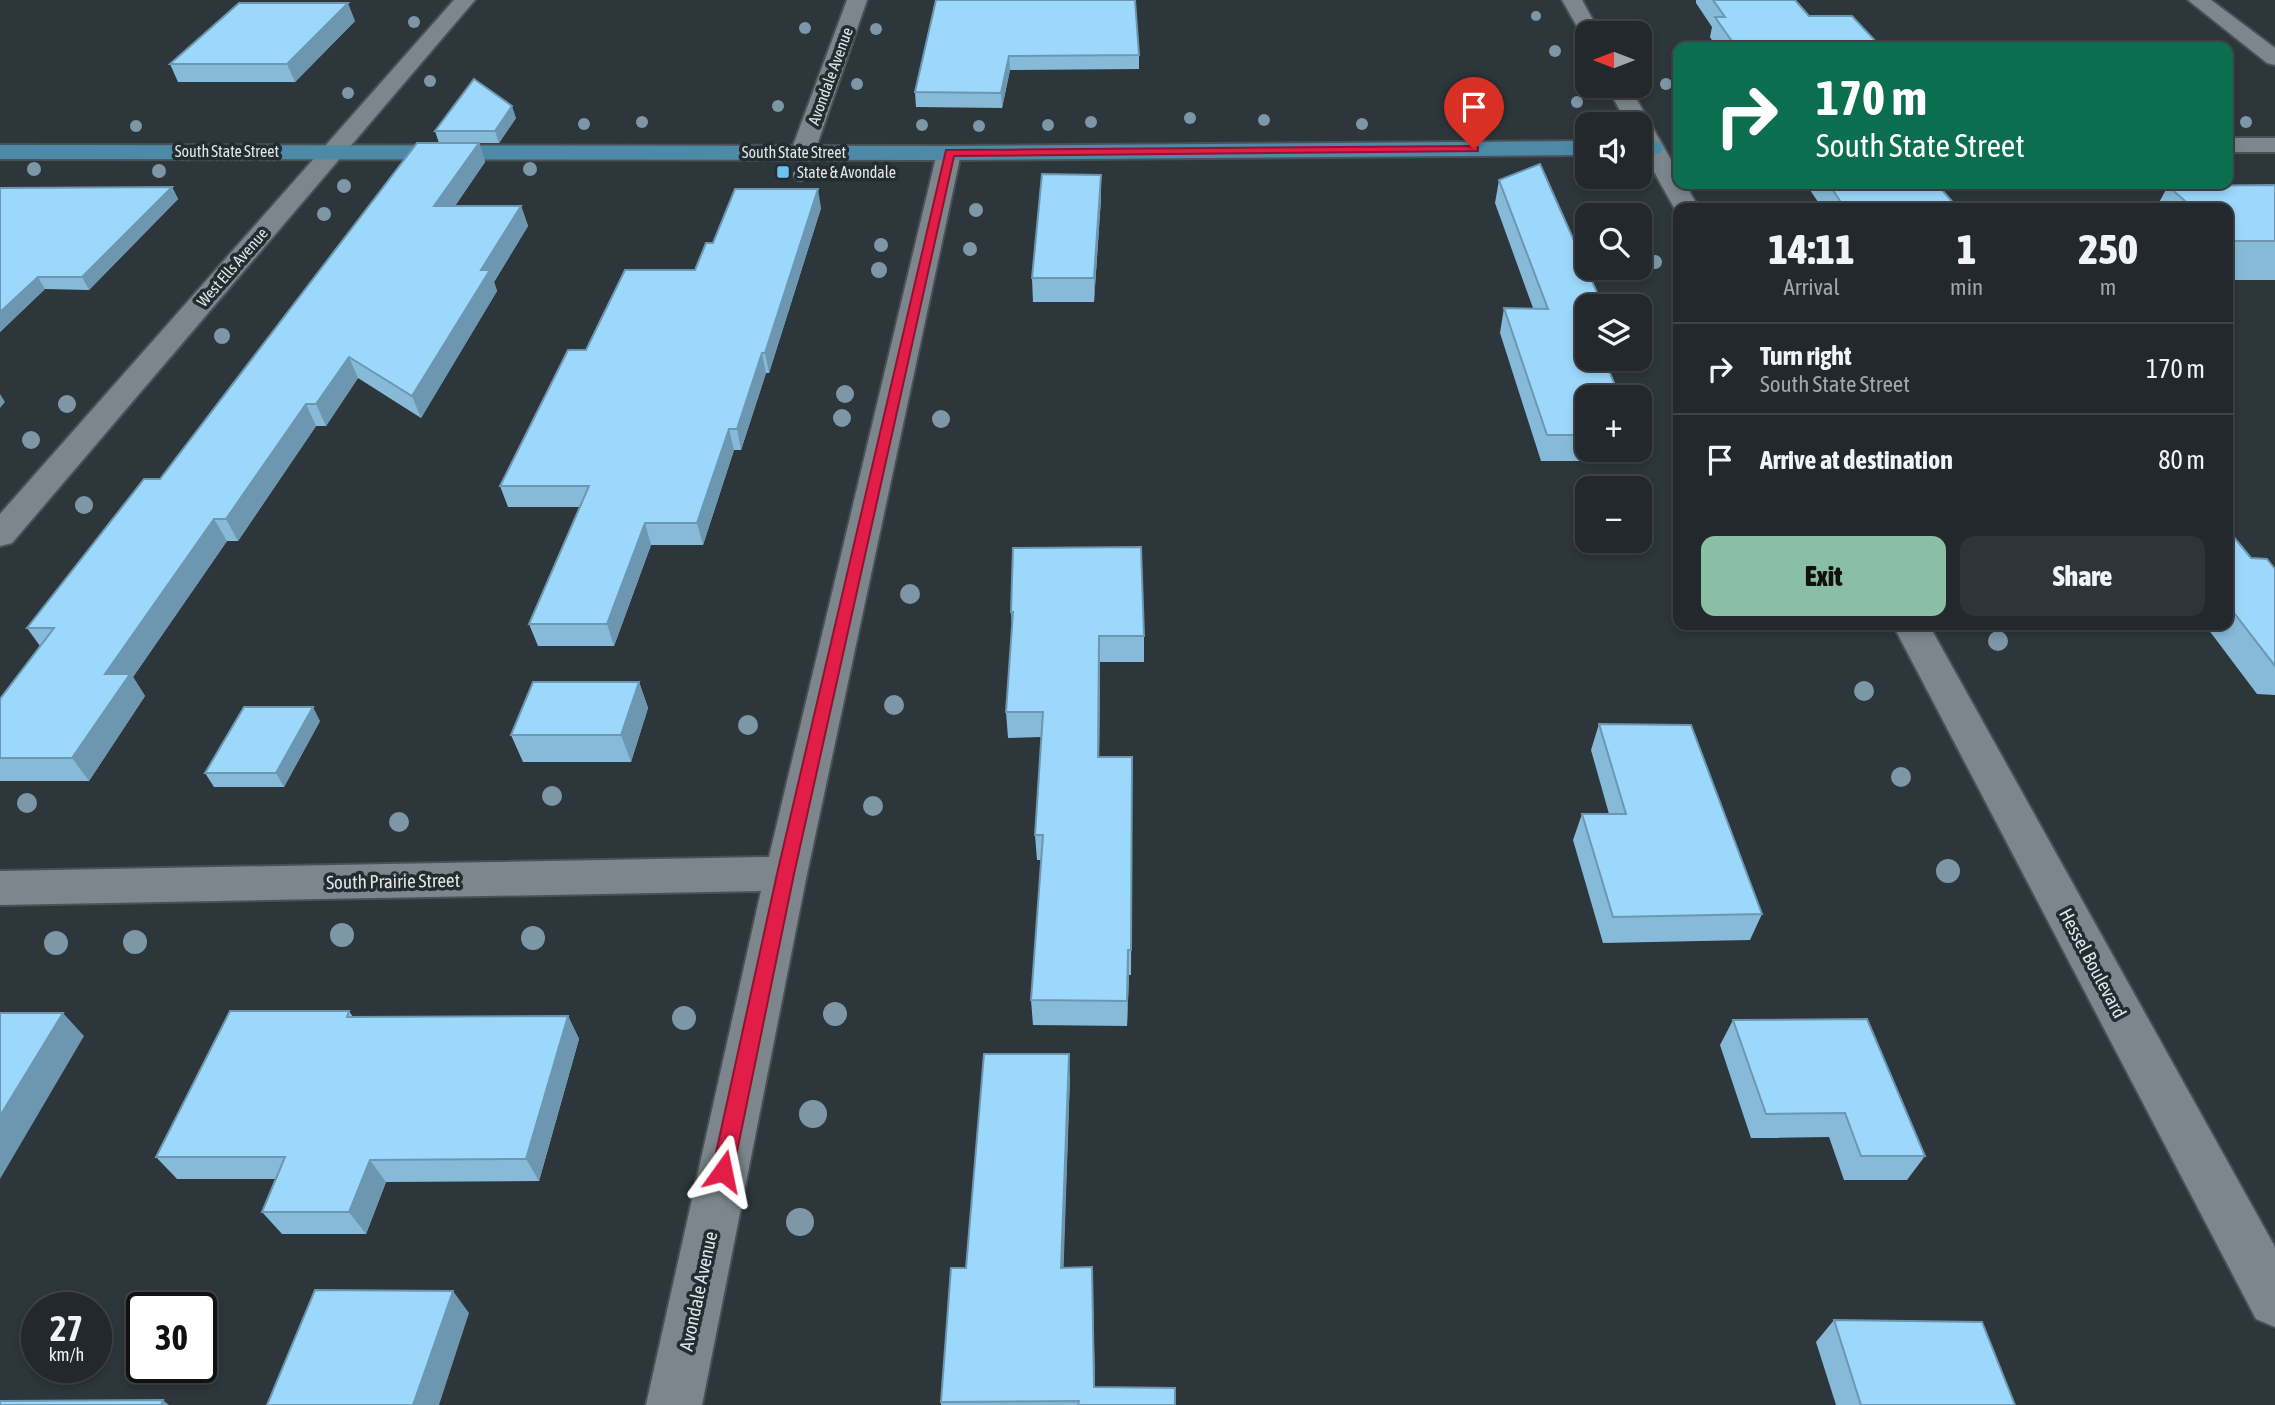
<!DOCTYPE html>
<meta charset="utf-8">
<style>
:root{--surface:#22282c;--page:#2e3438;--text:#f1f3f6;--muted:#a2a6a9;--line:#3f4448;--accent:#8abfa5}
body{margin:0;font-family:"Asap Condensed",sans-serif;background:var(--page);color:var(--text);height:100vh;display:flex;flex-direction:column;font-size:26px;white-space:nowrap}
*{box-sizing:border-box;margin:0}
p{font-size:23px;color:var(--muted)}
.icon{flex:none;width:38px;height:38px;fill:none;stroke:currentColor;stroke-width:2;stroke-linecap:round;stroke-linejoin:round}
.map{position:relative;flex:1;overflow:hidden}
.sheet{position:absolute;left:1673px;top:203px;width:560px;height:427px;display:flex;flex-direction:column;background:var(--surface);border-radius:14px;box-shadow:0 4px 10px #0003,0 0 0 2px var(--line)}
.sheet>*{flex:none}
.top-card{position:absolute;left:1673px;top:42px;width:560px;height:147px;border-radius:14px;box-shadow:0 4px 10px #0003,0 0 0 2px var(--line);background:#0b6e4f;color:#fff;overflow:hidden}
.needle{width:46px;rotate:270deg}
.fabs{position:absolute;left:1575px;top:21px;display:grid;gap:14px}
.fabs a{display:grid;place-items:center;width:77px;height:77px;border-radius:14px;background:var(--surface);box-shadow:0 4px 10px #0003,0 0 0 2px var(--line);font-size:35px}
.speed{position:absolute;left:21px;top:1292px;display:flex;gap:14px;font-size:35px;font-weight:700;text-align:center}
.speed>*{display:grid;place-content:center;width:91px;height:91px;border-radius:50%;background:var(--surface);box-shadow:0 4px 10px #0003,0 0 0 2px var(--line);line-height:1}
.speed small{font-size:18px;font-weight:400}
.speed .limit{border:4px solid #111;border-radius:10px;background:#fff;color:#111}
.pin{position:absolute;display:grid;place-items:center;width:60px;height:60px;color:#fff;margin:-72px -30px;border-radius:50% 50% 50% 0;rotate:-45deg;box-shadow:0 0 7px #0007}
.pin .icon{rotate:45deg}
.me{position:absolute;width:77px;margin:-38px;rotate:12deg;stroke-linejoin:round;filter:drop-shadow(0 0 5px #0008)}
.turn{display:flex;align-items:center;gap:24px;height:147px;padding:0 28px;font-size:32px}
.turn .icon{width:91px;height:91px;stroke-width:2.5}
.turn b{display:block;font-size:49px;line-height:60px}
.eta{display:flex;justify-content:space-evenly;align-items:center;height:119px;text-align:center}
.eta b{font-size:42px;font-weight:800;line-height:49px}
.action{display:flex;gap:14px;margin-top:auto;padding:14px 28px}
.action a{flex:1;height:80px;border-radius:14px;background:var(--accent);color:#111;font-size:28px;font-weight:800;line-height:80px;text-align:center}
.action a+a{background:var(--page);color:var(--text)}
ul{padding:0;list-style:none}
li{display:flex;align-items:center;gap:21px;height:91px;padding:0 28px;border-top:2px solid var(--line)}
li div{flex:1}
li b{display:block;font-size:26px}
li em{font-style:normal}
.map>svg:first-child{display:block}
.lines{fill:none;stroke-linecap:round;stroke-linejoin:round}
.minor-casing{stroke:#4a5156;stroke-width:4}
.major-casing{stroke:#4a5156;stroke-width:4}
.minor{fill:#7c868c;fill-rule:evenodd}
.major{fill:#4d8aa8;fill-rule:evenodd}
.tree{fill:#7d97a6}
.wall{fill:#86bad8}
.shaded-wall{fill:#6d97b0}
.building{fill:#9cd8fb;stroke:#6d97b0;stroke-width:2}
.route{fill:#e11d48;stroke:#92132f;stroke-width:2}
.poi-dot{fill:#6cc3f2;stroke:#232c31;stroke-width:2.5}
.labels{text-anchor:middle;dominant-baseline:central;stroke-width:7;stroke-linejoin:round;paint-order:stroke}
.far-street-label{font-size:16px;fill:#e0e5e9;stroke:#232c31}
.far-poi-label{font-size:16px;fill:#e0e5e9;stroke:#232c31;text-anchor:start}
.street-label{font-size:19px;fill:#e0e5e9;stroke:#232c31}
</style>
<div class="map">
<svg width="2275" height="1405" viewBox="0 0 2275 1405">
<rect width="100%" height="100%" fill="#2d363b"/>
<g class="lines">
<!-- minor casing -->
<g class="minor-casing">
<g id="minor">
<polygon points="454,0 475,0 12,543 0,546 0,514"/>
<polygon points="847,0 867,0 815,151 812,156 803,158 794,156 791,151"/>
<polygon points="1562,0 1582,0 1600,33 1587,33 1587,39 1583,37"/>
<polygon points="2188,0 2211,0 2275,48 2275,65 2267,63"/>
<polygon points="1607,86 1629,86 1678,172 1678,184 1685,184 1699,208 1678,208 1677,213 1640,147 1640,124 1627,124"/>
<rect x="2228" y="138" width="47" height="14"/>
<polygon points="949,146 958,148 961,153 807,874 702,1405 646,1405 761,891 0,905 0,871 769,857 937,153 940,148"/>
<polygon points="1893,625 1929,625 2275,1247 2275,1327 2256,1319"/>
</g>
</g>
<!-- major casing -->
<g class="major-casing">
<g id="major">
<polygon points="1587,141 1587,155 949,160 0,159 0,145 949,146"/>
<polygon points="1640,141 1661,143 1664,148 1661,153 1640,155"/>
</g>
</g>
<!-- minor -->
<use href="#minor" class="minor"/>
<!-- major -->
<use href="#major" class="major"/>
</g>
<!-- trees -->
<g class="tree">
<circle cx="1536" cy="16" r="5"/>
<circle cx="414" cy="22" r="6"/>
<circle cx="805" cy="28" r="6"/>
<circle cx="876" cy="29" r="6"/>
<circle cx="1555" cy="51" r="6"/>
<circle cx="430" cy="81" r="6"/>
<circle cx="857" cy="84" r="6"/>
<circle cx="1666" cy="84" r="6"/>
<circle cx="348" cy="93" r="6"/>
<circle cx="1577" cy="102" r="6"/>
<circle cx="778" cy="106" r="6"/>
<circle cx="1190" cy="118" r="6"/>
<circle cx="1264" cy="120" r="6"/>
<circle cx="642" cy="122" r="6"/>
<circle cx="1091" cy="122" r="6"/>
<circle cx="2246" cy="122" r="6"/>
<circle cx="584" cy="124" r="6"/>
<circle cx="1362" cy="124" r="6"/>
<circle cx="922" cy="125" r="6"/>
<circle cx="1048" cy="125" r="6"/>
<circle cx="136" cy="126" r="6"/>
<circle cx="979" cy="126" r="6"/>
<circle cx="34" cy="169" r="7"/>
<circle cx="530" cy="169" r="7"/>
<circle cx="159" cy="171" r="7"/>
<circle cx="800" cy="175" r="7"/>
<circle cx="344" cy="186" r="7"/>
<circle cx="976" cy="210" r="7"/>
<circle cx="324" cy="214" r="7"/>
<circle cx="881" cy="245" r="7"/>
<circle cx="970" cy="249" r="7"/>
<circle cx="1655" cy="262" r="7"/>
<circle cx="879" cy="270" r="8"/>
<circle cx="222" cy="336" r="8"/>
<circle cx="845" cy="394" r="9"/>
<circle cx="67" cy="404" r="9"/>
<circle cx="842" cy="418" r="9"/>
<circle cx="941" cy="419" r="9"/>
<circle cx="31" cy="440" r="9"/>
<circle cx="84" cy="505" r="9"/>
<circle cx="910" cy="594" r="10"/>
<circle cx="1998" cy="641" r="10"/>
<circle cx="1864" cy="691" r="10"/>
<circle cx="894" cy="705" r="10"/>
<circle cx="748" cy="725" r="10"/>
<circle cx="1901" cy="777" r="10"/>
<circle cx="552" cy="796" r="10"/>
<circle cx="27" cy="803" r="10"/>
<circle cx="873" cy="806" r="10"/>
<circle cx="399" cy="822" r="10"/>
<circle cx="1948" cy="871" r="12"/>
<circle cx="342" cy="935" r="12"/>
<circle cx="533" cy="938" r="12"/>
<circle cx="135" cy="942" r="12"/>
<circle cx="56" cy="943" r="12"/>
<circle cx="835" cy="1014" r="12"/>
<circle cx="684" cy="1018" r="12"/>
<circle cx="813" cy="1114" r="14"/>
<circle cx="800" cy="1222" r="14"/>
</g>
<!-- wall -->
<g class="wall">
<polygon points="936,0 1139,55 1139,69 1010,70 1002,108 916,107 915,92"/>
<polygon points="1696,0 1795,0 1809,16 1881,47 1716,47 1710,37 1712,27 1696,3"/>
<polygon points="355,21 295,82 178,82 170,64"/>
<polygon points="516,118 499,143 479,143 485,162 455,206 521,206 528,226 494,282 497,291 421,418 358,378 326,426 316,426 238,541 227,541 133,677 145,696 89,781 0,781 0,699 40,646 27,628 160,479 439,143 435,131"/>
<polygon points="1499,180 1587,359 1615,359 1613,368 1608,368 1587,397 1587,450 1631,450 1628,461 1541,461 1500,333 1504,308 1533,308 1495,203"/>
<polygon points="1806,184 1937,184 1956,206 1955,208 1822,208"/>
<polygon points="2275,185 2275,280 2228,280 2228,208 2156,208 2168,186"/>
<polygon points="172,187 178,199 89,290 45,289 0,332 0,188"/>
<polygon points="1101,198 1094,302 1033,302 1032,278"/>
<polygon points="821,208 769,373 766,373 741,450 734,450 703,545 651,545 614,646 538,646 529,624 580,507 508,507 500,486 586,350 695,270 713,243"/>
<polygon points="2228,530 2251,558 2275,569 2275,695 2257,694 2205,625 2188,625 2228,625"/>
<polygon points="1011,612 1144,636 1144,662 1100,662 1099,757 1132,757 1131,975 1129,975 1127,1026 1033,1025 1031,1000 1041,860 1037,860 1035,835 1042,737 1008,738 1006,712 1012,626"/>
<polygon points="639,682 648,708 631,762 523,762 511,735"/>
<polygon points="320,721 284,787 214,787 205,773"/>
<polygon points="1599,724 1762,914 1750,940 1603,943 1573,840 1582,814 1609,814 1591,750"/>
<polygon points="349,1011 353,1017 568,1016 579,1039 539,1181 386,1182 366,1234 282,1234 262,1212 276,1179 177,1179 156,1157"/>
<polygon points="1733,1020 1925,1156 1907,1180 1844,1180 1829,1137 1751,1138 1720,1045"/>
<polygon points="1070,1076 1063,1267 1092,1267 1095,1387 1175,1405 941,1405 941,1402 966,1268"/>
<polygon points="1834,1320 2015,1405 1836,1405 1816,1342"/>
</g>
<!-- shaded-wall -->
<g class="shaded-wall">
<polygon points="348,3 355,21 295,82 287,64"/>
<polygon points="1009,56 1010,70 1002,108 1001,93"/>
<polygon points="512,106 516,118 499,143 495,131"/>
<polygon points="479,143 485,162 441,226 434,206"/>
<polygon points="1101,175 1101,198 1094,302 1094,278"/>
<polygon points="172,187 178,199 89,290 82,277"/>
<polygon points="818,189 821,208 769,373 765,353"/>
<polygon points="521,206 528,226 494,282 497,291 421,418 412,396 481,270"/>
<polygon points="38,277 45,289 0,332 0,312"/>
<polygon points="762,353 766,373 741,450 737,429"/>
<polygon points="349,357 358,378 326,426 316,404"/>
<polygon points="0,394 5,402 0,408"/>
<polygon points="306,404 316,426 238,541 226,519"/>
<polygon points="729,429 734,450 703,545 697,523"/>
<polygon points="214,519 227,541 133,677 145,696 89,781 72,758 105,674"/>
<polygon points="645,523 651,545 614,646 607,624"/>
<polygon points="1099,636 1100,662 1099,783 1098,757"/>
<polygon points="639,682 648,708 631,762 621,735"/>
<polygon points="313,707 320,721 284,787 276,773"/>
<polygon points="1128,950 1129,975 1127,1026 1127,1001"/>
<polygon points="63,1013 84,1036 0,1179 0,1116"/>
<polygon points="568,1016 579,1039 539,1181 526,1159"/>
<polygon points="1069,1054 1070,1076 1063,1287 1061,1268"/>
<polygon points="370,1160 386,1182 366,1234 349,1212"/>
<polygon points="1092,1267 1093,1287 1095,1405 1094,1387"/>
<polygon points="453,1291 469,1313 439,1405 413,1405"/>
<polygon points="163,1400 169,1405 161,1405"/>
</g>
<!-- building -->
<g class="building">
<polygon points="936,0 1135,0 1139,55 1009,56 1001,93 915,92"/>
<polygon points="1713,0 1795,0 1809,16 1852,16 1881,47 1736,47 1715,17 1725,17"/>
<polygon points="239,3 348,3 287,64 170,64"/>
<polygon points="474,79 512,106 495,131 435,131"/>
<polygon points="417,143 479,143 434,206 521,206 481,270 490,270 412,396 349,357 316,404 306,404 226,519 214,519 105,674 130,674 72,758 0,758 0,699 54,628 27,628 144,479 160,479"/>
<polygon points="1540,164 1603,306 1587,306 1587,359 1604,359 1620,397 1587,397 1587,435 1547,435 1504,308 1548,309 1499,180"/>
<polygon points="1042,174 1101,175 1094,278 1032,278"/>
<polygon points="1829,184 1937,184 1956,206 1916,206 1917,208 1854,208 1852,206 1844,207"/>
<polygon points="2275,185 2275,241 2229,241 2228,240 2228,208 2193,208 2168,186"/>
<polygon points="172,187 82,277 38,277 0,312 0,188"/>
<polygon points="735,189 818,189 765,353 762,353 737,429 729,429 697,523 645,523 607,624 529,624 589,486 500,486 568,350 586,350 625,270 695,270 706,243 713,243"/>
<polygon points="2228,530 2251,558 2267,559 2275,569 2275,666 2228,605"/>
<polygon points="1141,547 1144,636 1099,636 1098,757 1132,757 1131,950 1128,950 1127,1001 1031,1000 1043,835 1035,835 1043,712 1006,712 1013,612 1011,612 1013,548"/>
<polygon points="533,682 639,682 621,735 511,735"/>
<polygon points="244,707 313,707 276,773 205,773"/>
<polygon points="1599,724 1691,725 1762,914 1613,917 1582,814 1626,814"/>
<polygon points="230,1011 349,1011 347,1017 568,1016 526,1159 370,1160 349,1212 262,1212 285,1157 156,1157"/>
<polygon points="0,1013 63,1013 0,1116"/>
<polygon points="1867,1019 1925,1156 1861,1156 1845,1113 1766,1114 1733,1020"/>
<polygon points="984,1054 1069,1054 1061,1268 1092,1267 1094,1387 1175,1388 1175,1405 1078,1405 1079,1401 941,1402 951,1268 966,1268"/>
<polygon points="315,1290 453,1291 413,1405 267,1405"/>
<polygon points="1834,1320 1982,1322 2015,1405 1861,1405"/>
<polygon points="163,1400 161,1405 0,1405 0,1401"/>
</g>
<!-- route -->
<polygon class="route" points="1474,146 1478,147 1478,151 954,156 794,874 733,1171 730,1178 723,1181 716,1178 712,1171 777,874 946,150"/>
<!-- markers -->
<rect class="poi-dot" x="776" y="165" width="14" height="14" rx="3.5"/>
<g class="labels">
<!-- far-street labels -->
<g class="far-street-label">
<text transform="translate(830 76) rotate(-70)">Avondale Avenue</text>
<text x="227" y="151">South State Street</text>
<text x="794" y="152">South State Street</text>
<text transform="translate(232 267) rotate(-49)">West Ells Avenue</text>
</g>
<!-- far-poi labels -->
<g class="far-poi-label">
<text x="797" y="172">State &amp; Avondale</text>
</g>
<!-- street labels -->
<g class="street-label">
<text transform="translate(393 881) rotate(-1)">South Prairie Street</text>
<text transform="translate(2093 963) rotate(62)">Hessel Boulevard</text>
<text transform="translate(698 1291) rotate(-78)">Avondale Avenue</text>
</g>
</g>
</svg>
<div class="fabs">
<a><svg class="needle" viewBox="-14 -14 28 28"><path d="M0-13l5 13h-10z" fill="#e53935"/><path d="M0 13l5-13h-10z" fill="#a2a6a9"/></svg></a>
<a><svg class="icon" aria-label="sound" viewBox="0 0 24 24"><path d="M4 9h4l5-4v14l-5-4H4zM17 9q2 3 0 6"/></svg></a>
<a><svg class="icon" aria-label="search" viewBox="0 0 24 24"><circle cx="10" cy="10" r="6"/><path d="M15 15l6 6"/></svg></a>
<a><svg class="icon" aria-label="layers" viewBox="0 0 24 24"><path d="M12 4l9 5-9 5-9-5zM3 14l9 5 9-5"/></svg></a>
<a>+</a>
<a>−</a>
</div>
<div class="speed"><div>27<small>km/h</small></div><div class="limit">30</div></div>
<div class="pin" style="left:1474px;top:149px;background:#d93025"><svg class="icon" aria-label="arrive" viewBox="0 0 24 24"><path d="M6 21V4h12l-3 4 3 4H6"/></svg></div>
<svg class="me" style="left:723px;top:1171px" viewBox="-20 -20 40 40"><path d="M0-17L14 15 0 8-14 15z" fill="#e11d48" stroke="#fff" stroke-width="4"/></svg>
<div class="top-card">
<div class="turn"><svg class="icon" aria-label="right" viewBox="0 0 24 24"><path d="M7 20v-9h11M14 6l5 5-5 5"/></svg><div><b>170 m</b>South State Street</div></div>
</div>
<section class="sheet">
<div class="eta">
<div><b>14:11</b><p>Arrival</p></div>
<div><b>1</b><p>min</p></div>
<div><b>250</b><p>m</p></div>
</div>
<ul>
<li><svg class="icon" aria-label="right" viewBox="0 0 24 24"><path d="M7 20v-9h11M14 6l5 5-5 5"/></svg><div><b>Turn right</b><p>South State Street</p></div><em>170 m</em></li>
<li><svg class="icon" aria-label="arrive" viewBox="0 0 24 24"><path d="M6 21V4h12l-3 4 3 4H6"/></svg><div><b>Arrive at destination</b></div><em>80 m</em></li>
</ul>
<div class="action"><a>Exit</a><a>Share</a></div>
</section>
</div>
